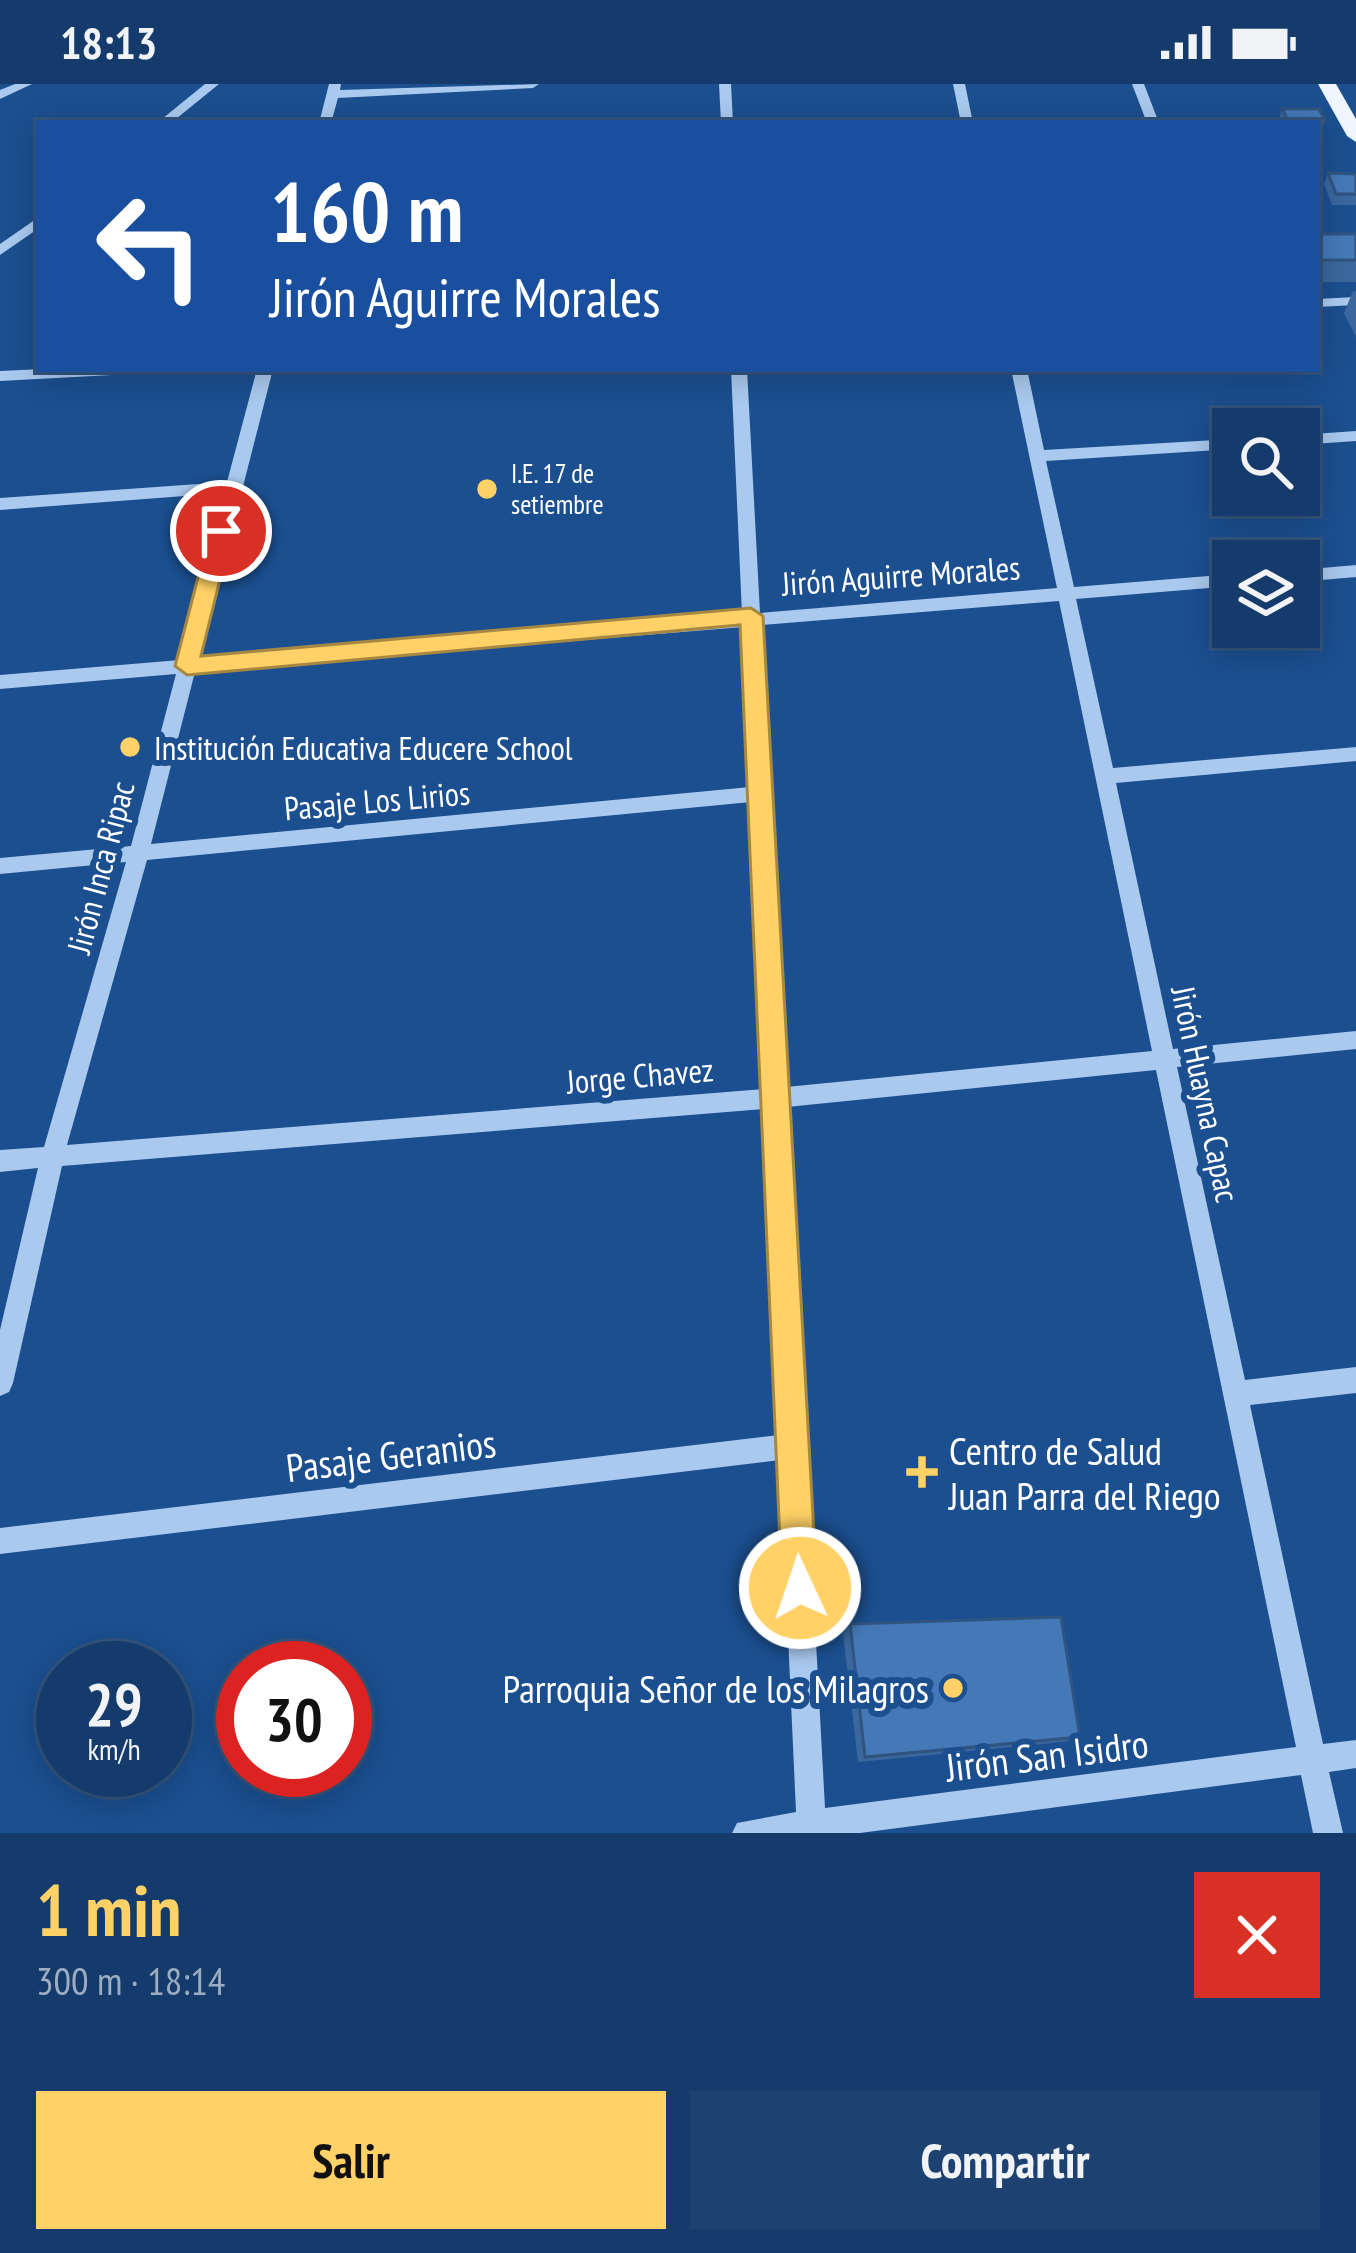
<!DOCTYPE html>
<html lang="es">
<meta charset="utf-8">
<style>
:root{--surface:#143b6b;--page:#1d4271;--text:#f1f3f6;--muted:#9dadc1;--line:#33557e;--accent:#ffd166}
body{margin:0;font-family:"PT Sans Narrow",sans-serif;background:var(--page);color:var(--text);height:100vh;display:flex;flex-direction:column;font-size:45px;white-space:nowrap}
*{box-sizing:border-box;margin:0}
p{font-size:39px;color:var(--muted)}
.icon{flex:none;width:66px;height:66px;fill:none;stroke:currentColor;stroke-width:2;stroke-linecap:round;stroke-linejoin:round}
.map{position:relative;height:1749px;overflow:hidden}
.sheet{display:flex;flex-direction:column;background:var(--surface);flex:1}
.sheet>*{flex:none}
.hud{position:absolute;left:36px;top:36px;width:1284px;height:252px;border-radius:0px;box-shadow:0 6px 30px #0003,0 0 0 3px var(--line);background:#1a4fa0;color:#fff;overflow:hidden}
.buttons{position:absolute;left:1212px;top:324px;display:grid;gap:24px}
.buttons a{display:grid;place-items:center;width:108px;height:108px;border-radius:0px;background:var(--surface);box-shadow:0 6px 30px #0003,0 0 0 3px var(--line);font-size:60px}
.speed{position:absolute;left:36px;top:1557px;display:flex;gap:24px;font-size:60px;font-weight:700;text-align:center}
.speed>*{display:grid;place-content:center;width:156px;height:156px;border-radius:50%;background:var(--surface);box-shadow:0 6px 30px #0003,0 0 0 3px var(--line);line-height:1}
.speed small{font-size:30px;font-weight:400}
.speed .limit{border:18px solid #d22;background:#fff;color:#111}
.pin{position:absolute;display:grid;place-items:center;width:102px;height:102px;color:#fff;margin:-51px;border:6px solid #fff;border-radius:50%;box-shadow:0 3px 12px #0007}
.me{position:absolute;width:132px;margin:-66px;rotate:357deg;stroke-linejoin:round;filter:drop-shadow(0 0 9px #0008)}
.turn{display:flex;align-items:center;gap:42px;height:252px;padding:0 36px;font-size:54px}
.turn .icon{width:156px;height:156px;stroke-width:2.5}
.turn b{display:block;font-size:84px;line-height:102px}
.round{display:grid;place-items:center;flex:none;width:126px;height:126px;border-radius:0px;background:var(--page)}
.headline{display:flex;align-items:center;justify-content:space-between;height:204px;padding:0 36px}
h1{font-size:72px;font-weight:700;line-height:90px;color:var(--accent)}
.button{display:flex;gap:24px;margin-top:auto;padding:24px 36px}
.button a{flex:1;height:138px;border-radius:0px;background:var(--accent);color:#111;font-size:48px;font-weight:700;line-height:138px;text-align:center}
.button a+a{background:var(--page);color:var(--text)}
.status{display:flex;justify-content:space-between;align-items:center;height:84px;padding:0 60px;background:var(--surface);direction:ltr}
.status svg{height:33px;fill:currentColor}
.map>svg:first-child{display:block}
.lines{fill:none;stroke-linecap:round;stroke-linejoin:round}
.minor{fill:#a9c9ee;fill-rule:evenodd}
.major{fill:#f0f6ff;fill-rule:evenodd}
.wall{fill:#3a679d}
.building{fill:#4478b7;stroke:#305480;stroke-width:3}
.route{fill:#ffd166;stroke:#a68842;stroke-width:3}
.poi-dot{fill:#ffd166;stroke:#1b4f8f;stroke-width:4.5}
.labels{text-anchor:middle;dominant-baseline:central;stroke-width:12;stroke-linejoin:round;paint-order:stroke}
.far-poi-label{font-size:27px;fill:#fff;stroke:#1b4f8f;text-anchor:start}
.street-label{font-size:33px;fill:#fff;stroke:#1b4f8f}
.poi-label{font-size:33px;fill:#fff;stroke:#1b4f8f;text-anchor:start}
.near-poi-label{font-size:39px;fill:#fff;stroke:#1b4f8f;text-anchor:start}
.near-street-label{font-size:39px;fill:#fff;stroke:#1b4f8f}
</style>
<div class="status"><b>18:13</b><svg viewBox="0 0 49 12"><path d="M0 12V9h3v3zM5 12V6h3v6zM10 12V3h3v9zM15 12V0h3v12zM26 1h20v11H26zM47 4h2v5h-2z"/></svg></div>
<div class="map">
<svg width="1356" height="1749" viewBox="0 0 1356 1749">
<rect width="100%" height="100%" fill="#1b4f8f"/>
<g class="lines">
<!-- minor -->
<g class="minor">
<polygon points="15,0 32,0 0,15 0,6"/>
<polygon points="205,0 219,0 171,39 157,39"/>
<polygon points="329,0 341,0 340,6 539,0 533,4 338,14 331,39 319,39"/>
<polygon points="719,0 731,0 733,39 721,39"/>
<polygon points="953,0 965,0 973,39 961,39"/>
<polygon points="1132,0 1144,0 1159,39 1147,39"/>
<polygon points="39,133 39,144 0,171 0,160"/>
<polygon points="1356,213 1356,221 1317,223 1317,215"/>
<polygon points="43,285 139,285 131,290 0,297 0,287"/>
<path d="M257,285H273L199,575L742,530L731,285H747L760,529L1057,504L1011,285H1027L1044,366L1233,355V365L1046,377L1074,503L1233,490V502L1076,515L1113,684L1356,663V677L1116,699L1173,965L1356,947V965L1177,983L1245,1296L1356,1283V1309L1250,1321L1323,1660L1356,1656V1684L1329,1688L1343,1749H1313L1301,1691L860,1749H732L737,1739L796,1728L780,1376L0,1470V1444L779,1351L765,1025L62,1082L13,1299L9,1308L0,1312V1246L38,1084L0,1088V1066L44,1063L126,778L0,790V774L131,762L176,590L0,605V591L180,576L224,409L0,426V414L227,398ZM1059,517L1152,967L786,1003L761,541ZM743,543L750,703L151,760L195,588ZM751,718L764,1005L67,1061L147,776ZM1156,986L1296,1663L825,1724L787,1023Z"/>
<polygon points="1356,347 1356,357 1299,361 1299,351"/>
<polygon points="1356,481 1356,493 1299,498 1299,486"/>
</g>
<!-- major -->
<polygon class="major" points="1318,0 1336,0 1356,35 1356,58 1347,52"/>
</g>
<!-- wall -->
<g class="wall">
<polygon points="1282,25 1325,36 1321,47 1317,47 1317,39 1280,39 1279,36"/>
<polygon points="1328,89 1356,90 1356,121 1332,121 1324,100"/>
<rect x="1317" y="150" width="39" height="48"/>
<polygon points="1353,207 1356,207 1356,253 1344,229"/>
<polygon points="850,1540 1080,1653 1064,1658 858,1678 843,1550"/>
</g>
<!-- building -->
<g class="building">
<polygon points="1282,25 1319,25 1325,36 1288,36"/>
<polygon points="1328,89 1356,90 1356,110 1336,110"/>
<rect x="1317" y="150" width="39" height="26"/>
<polygon points="1061,1533 1080,1653 865,1673 850,1540"/>
</g>
<!-- route -->
<polygon class="route" points="221,440 232,447 201,572 751,524 763,532 817,1504 812,1517 800,1522 787,1517 782,1504 740,541 187,591 175,582 210,447"/>
<!-- markers -->
<g class="poi-dot">
<circle cx="487" cy="405" r="12"/>
<circle cx="130" cy="663" r="12"/>
<path d="M916 1370h12v12h12v12h-12v12h-12v-12h-12v-12h12z"/>
<circle cx="953" cy="1604" r="12"/>
</g>
<g class="labels">
<!-- far-poi labels -->
<g class="far-poi-label">
<text x="511" y="389">I.E. 17 de<tspan x="511" dy="31">setiembre</tspan></text>
</g>
<!-- street labels -->
<g class="street-label">
<text transform="translate(901 491) rotate(-4)">Jirón Aguirre Morales</text>
<text transform="translate(377 716) rotate(-5)">Pasaje Los Lirios</text>
<text transform="translate(100 783) rotate(-75)">Jirón Inca Ripac</text>
<text transform="translate(640 991) rotate(-5)">Jorge Chavez</text>
<text transform="translate(1206 1010) rotate(78)">Jirón Huayna Capac</text>
</g>
<!-- poi labels -->
<g class="poi-label">
<text x="154" y="663">Institución Educativa Educere School</text>
</g>
<!-- near-poi labels -->
<g class="near-poi-label">
<text x="949" y="1366">Centro de Salud<tspan x="949" dy="45">Juan Parra del Riego</tspan></text>
<text x="929" y="1604" text-anchor="end">Parroquia Señor de los Milagros</text>
</g>
<!-- near-street labels -->
<g class="near-street-label">
<text transform="translate(391 1371) rotate(-7)">Pasaje Geranios</text>
<text transform="translate(1047 1671) rotate(-7)">Jirón San Isidro</text>
</g>
</g>
</svg>
<div class="buttons">
<a><svg class="icon" aria-label="search" viewBox="0 0 24 24"><circle cx="10" cy="10" r="6"/><path d="M15 15l6 6"/></svg></a>
<a><svg class="icon" aria-label="layers" viewBox="0 0 24 24"><path d="M12 4l9 5-9 5-9-5zM3 14l9 5 9-5"/></svg></a>
</div>
<div class="speed"><div>29<small>km/h</small></div><div class="limit">30</div></div>
<div class="pin" style="left:221px;top:447px;background:#d93025"><svg class="icon" aria-label="arrive" viewBox="0 0 24 24"><path d="M6 21V4h12l-3 4 3 4H6"/></svg></div>
<svg class="me" style="left:800px;top:1504px" viewBox="-20 -20 40 40"><circle r="17" fill="#ffd166" stroke="#fff" stroke-width="3"/><path d="M0-11L8 9 0 5-8 9z" fill="#fff"/></svg>
<div class="hud">
<div class="turn"><svg class="icon" aria-label="left" viewBox="0 0 24 24"><path d="M17 20v-9H6M10 6l-5 5 5 5"/></svg><div><b>160 m</b>Jirón Aguirre Morales</div></div>
</div>
</div>
<section class="sheet">
<div class="headline"><div><h1>1 min</h1><p>300 m · 18:14</p></div><a class="round" style="background:#d93025;color:#fff"><svg class="icon" aria-label="close" viewBox="0 0 24 24"><path d="M6 6l12 12M18 6L6 18"/></svg></a></div>
<div class="button"><a>Salir</a><a>Compartir</a></div>
</section>
